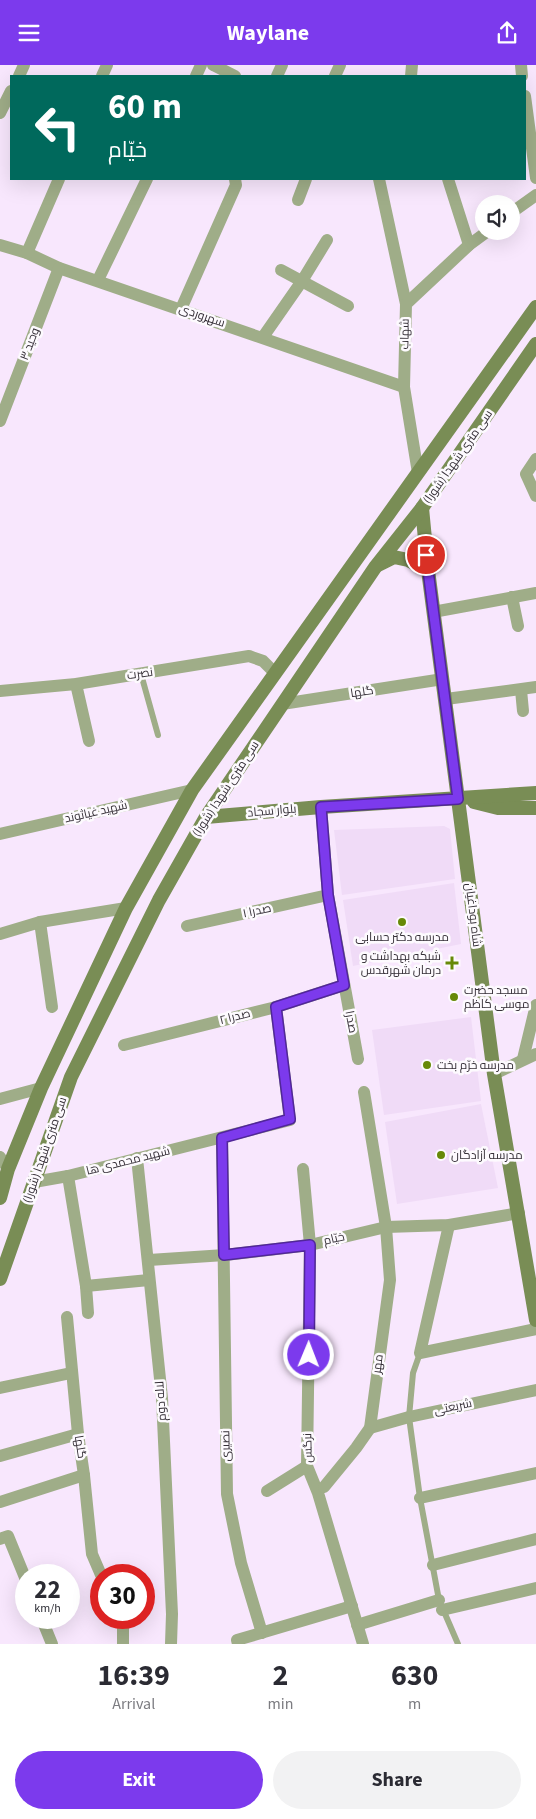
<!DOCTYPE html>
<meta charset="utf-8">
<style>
:root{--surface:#fff;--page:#f2f2f3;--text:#2b2b33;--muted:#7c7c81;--accent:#7c3aed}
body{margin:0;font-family:"Source Sans 3",Cairo,sans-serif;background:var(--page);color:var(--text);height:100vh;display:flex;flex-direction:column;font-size:19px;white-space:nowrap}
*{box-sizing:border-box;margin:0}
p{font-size:16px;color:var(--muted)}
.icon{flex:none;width:28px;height:28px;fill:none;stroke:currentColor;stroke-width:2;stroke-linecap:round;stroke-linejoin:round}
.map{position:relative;height:1579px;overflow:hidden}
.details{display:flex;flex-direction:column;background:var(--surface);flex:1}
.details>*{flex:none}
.top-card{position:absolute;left:10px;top:10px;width:516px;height:105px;border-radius:0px;box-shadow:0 5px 20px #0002;background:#00695c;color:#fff;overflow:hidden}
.controls{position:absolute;left:475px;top:130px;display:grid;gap:10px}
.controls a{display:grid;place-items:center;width:45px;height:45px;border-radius:50%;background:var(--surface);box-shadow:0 5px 20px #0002;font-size:25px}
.speed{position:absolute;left:15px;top:1499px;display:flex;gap:10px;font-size:25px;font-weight:700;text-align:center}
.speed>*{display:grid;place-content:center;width:65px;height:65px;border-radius:50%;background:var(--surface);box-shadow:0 5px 20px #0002;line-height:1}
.speed small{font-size:12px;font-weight:400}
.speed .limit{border:8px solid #d22;background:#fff;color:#111}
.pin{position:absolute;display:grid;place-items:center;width:42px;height:42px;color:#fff;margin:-21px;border:2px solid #fff;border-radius:50%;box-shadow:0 1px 5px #0007}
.me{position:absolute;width:55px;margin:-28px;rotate:1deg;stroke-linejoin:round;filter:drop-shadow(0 0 4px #0008)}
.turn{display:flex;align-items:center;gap:18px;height:105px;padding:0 15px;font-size:22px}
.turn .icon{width:65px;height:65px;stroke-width:2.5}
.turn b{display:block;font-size:35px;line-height:42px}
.eta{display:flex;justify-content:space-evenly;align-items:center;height:85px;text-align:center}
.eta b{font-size:30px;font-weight:700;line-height:35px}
.cta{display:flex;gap:10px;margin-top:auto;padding:10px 15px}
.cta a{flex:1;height:58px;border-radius:30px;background:var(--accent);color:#fff;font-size:20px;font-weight:700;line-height:58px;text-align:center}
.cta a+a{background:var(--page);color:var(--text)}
header{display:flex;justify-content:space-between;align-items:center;height:65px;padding:0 15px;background:var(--accent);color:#fff;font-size:22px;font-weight:700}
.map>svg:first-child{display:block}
.built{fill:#f0dbf7}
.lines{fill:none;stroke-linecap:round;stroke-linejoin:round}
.service{stroke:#9fad88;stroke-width:6}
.minor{stroke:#9fad88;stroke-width:12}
.secondary{stroke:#798d55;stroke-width:14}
.route-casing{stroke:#51269a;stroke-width:12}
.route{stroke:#7c3aed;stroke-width:9}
.poi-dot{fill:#678908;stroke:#fdfafe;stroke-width:2}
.labels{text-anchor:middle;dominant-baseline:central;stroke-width:5;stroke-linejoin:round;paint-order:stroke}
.street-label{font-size:12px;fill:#352f37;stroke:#fdfafe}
.poi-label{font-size:12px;fill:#352f37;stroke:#fdfafe;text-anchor:start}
</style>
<header><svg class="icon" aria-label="menu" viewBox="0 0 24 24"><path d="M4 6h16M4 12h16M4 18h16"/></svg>Waylane<svg class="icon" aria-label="share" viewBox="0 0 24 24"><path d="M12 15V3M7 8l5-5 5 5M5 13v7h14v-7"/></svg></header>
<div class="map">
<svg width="536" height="1579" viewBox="0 0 536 1579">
<rect width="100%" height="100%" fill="#f8e7fd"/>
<!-- built -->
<g class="built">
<polygon points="444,761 450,764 455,814 342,830 334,765"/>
<polygon points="454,818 461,879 353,901 343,835"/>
<polygon points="471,952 481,1036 384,1050 372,965"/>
<polygon points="481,1039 498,1123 397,1139 385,1057"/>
</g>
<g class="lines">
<!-- service -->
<g class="service">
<polyline points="141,609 158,670"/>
<polyline points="420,1288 413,1308 409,1352 420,1433 439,1535 458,1579"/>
</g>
<!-- minor -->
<g class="minor">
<polyline points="213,0 235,11"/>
<polyline points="521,0 522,11"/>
<polyline points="19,11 24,0"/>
<polyline points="102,11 107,0"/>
<polyline points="196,11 201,0"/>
<polyline points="277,11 282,0"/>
<polyline points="335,11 340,0"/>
<polyline points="411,11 412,0"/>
<polyline points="525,31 536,113"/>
<polyline points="0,48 11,26"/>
<polyline points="379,114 406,239"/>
<polyline points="448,114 469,180"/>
<polyline points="298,135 306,114"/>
<polyline points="511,148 536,130"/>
<polyline points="0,180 27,188 59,203 404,322"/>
<polyline points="27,188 59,114"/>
<polyline points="281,205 348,241"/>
<polyline points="98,215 147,114"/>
<polyline points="181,244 236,120 235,114"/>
<polyline points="263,272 302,216 327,175"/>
<polyline points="0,356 59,203"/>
<polyline points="536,394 526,409 536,431"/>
<polyline points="418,408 404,322 406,239 469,180 488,166"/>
<polyline points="512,532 518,561"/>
<polyline points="433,547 536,528"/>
<polyline points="76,619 89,676"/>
<polyline points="521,625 523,646"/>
<polyline points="0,626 76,619 249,591 263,596 275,608"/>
<polyline points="446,634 536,622"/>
<polyline points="282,639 443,614"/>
<polyline points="321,742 328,830 358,994"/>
<polyline points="0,769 192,725"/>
<polyline points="40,857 52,942"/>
<polyline points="187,861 328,830"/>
<polyline points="0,869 40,857 126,843"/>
<polyline points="124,980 276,942 344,920"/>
<polyline points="523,994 536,940"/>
<polyline points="494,1009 536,989"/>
<polyline points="0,1034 41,1023"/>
<polyline points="222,1073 227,1429 241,1498 262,1568"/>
<polyline points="0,1092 8,1104"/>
<polyline points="137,1093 162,1333 172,1549 171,1579"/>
<polyline points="303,1104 310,1180 307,1401 318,1428 363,1579"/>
<polyline points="68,1111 86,1221 88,1248"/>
<polyline points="34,1117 68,1111 290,1055 276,942"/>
<polyline points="449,1160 420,1288 536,1264"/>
<polyline points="149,1195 225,1190 310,1180 386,1162 449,1160 519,1148"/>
<polyline points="86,1221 149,1215"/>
<polyline points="67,1252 78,1369 84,1410 92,1489 101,1510"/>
<polyline points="0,1323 71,1308"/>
<polyline points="370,1363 409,1352 536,1325"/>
<polyline points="0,1391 78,1369"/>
<polyline points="324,1422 356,1383 370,1363 390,1215 386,1162 364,1027"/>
<polyline points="267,1426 307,1401"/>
<polyline points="420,1433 536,1408"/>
<polyline points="0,1437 84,1410"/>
<polyline points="0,1474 8,1471 26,1515"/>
<polyline points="433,1500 536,1474"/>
<polyline points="442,1545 536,1523"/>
<polyline points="41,1552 52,1579"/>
<polyline points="119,1552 123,1562 123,1579"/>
<polyline points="357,1560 439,1535"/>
<polyline points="238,1579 237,1575 352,1541"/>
</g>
<!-- secondary -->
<g class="secondary">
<polyline points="422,443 428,505 494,1009 536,1255"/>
<polyline points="378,500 394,492 408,495 428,505"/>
<polyline points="474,737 498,743 536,743"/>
<polyline points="206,752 321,742 536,728"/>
<polyline points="0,1133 8,1104 41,1023 126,843 192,725 536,242"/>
<polyline points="0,1214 71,1012 159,835 206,752 376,501 422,443 536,279"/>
</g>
</g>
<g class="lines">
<!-- route casing -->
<g class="route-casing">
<polyline id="route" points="309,1290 310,1180 224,1190 222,1073 290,1054 276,942 344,920 328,830 321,742 458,734 426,490"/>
</g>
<!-- route -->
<use href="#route" class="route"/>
</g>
<!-- markers -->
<g class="poi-dot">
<circle cx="402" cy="857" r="5"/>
<path d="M449.5 890.5h5v5h5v5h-5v5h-5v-5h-5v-5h5z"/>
<circle cx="454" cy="932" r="5"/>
<circle cx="427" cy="1000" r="5"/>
<circle cx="441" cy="1090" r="5"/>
</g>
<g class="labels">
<!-- street labels -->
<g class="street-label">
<text transform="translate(202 251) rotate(19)">سهروردی</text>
<text transform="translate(405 269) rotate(-89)">شهاب</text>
<text transform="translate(30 279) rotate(-69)">وحید ۳</text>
<text transform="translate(458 392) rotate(-55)">سی متری شهدا (شورا)</text>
<text transform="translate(140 609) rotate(-8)">نصرت</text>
<text transform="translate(362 627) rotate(-9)">گلها</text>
<text transform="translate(226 724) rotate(-57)">سی متری شهدا (شورا)</text>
<text transform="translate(272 746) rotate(-5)">بلوار سجاد</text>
<text transform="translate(96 747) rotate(-13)">شهید غیاثوند</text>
<text transform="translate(257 846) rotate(-12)">صدرا ۱</text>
<text transform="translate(473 850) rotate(83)">شاه بوداغیان</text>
<text transform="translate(235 952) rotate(-14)">صدرا ۲</text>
<text transform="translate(351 957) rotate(79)">صدرا</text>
<text transform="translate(45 1085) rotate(-71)">سی متری شهدا (شورا)</text>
<text transform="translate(128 1096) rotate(-14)">شهید محمدی ها</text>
<text transform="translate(334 1174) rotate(-13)">خیّام</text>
<text transform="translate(378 1299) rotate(-82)">مهر</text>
<text transform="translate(161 1336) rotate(-94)">لاله دوم</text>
<text transform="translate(453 1342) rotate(-12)">شریعتی</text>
<text transform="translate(226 1381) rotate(-91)">نصیری</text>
<text transform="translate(80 1382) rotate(81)">گلها</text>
<text transform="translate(308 1383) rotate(-91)">نرگس</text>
</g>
<!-- poi labels -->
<g class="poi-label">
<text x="402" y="872" text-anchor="middle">مدرسه دکتر حسابی</text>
<text x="441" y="891" text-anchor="end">شبکه بهداشت و<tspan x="441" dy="14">درمان شهرقدس</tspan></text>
<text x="464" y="925">مسجد حضرت<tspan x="464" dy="14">موسی کاظم</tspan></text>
<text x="437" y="1000">مدرسه خرّم بخت</text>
<text x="451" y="1090">مدرسه آزادگان</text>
</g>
</g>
</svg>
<div class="controls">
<a><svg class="icon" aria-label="sound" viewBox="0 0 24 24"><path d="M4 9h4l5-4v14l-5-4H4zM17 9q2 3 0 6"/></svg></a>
</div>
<div class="speed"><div>22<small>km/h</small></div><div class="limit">30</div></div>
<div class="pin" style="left:426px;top:490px;background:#d93025"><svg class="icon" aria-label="arrive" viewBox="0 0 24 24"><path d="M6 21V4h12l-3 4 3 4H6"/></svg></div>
<svg class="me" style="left:309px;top:1290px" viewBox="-20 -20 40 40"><circle r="17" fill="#7c3aed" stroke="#fff" stroke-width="3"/><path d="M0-11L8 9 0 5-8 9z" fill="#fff"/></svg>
<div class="top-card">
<div class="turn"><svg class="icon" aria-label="left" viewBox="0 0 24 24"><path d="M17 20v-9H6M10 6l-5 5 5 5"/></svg><div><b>60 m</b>خیّام</div></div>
</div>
</div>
<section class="details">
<div class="eta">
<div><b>16:39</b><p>Arrival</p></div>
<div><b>2</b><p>min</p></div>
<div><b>630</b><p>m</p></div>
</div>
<div class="cta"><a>Exit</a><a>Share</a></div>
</section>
